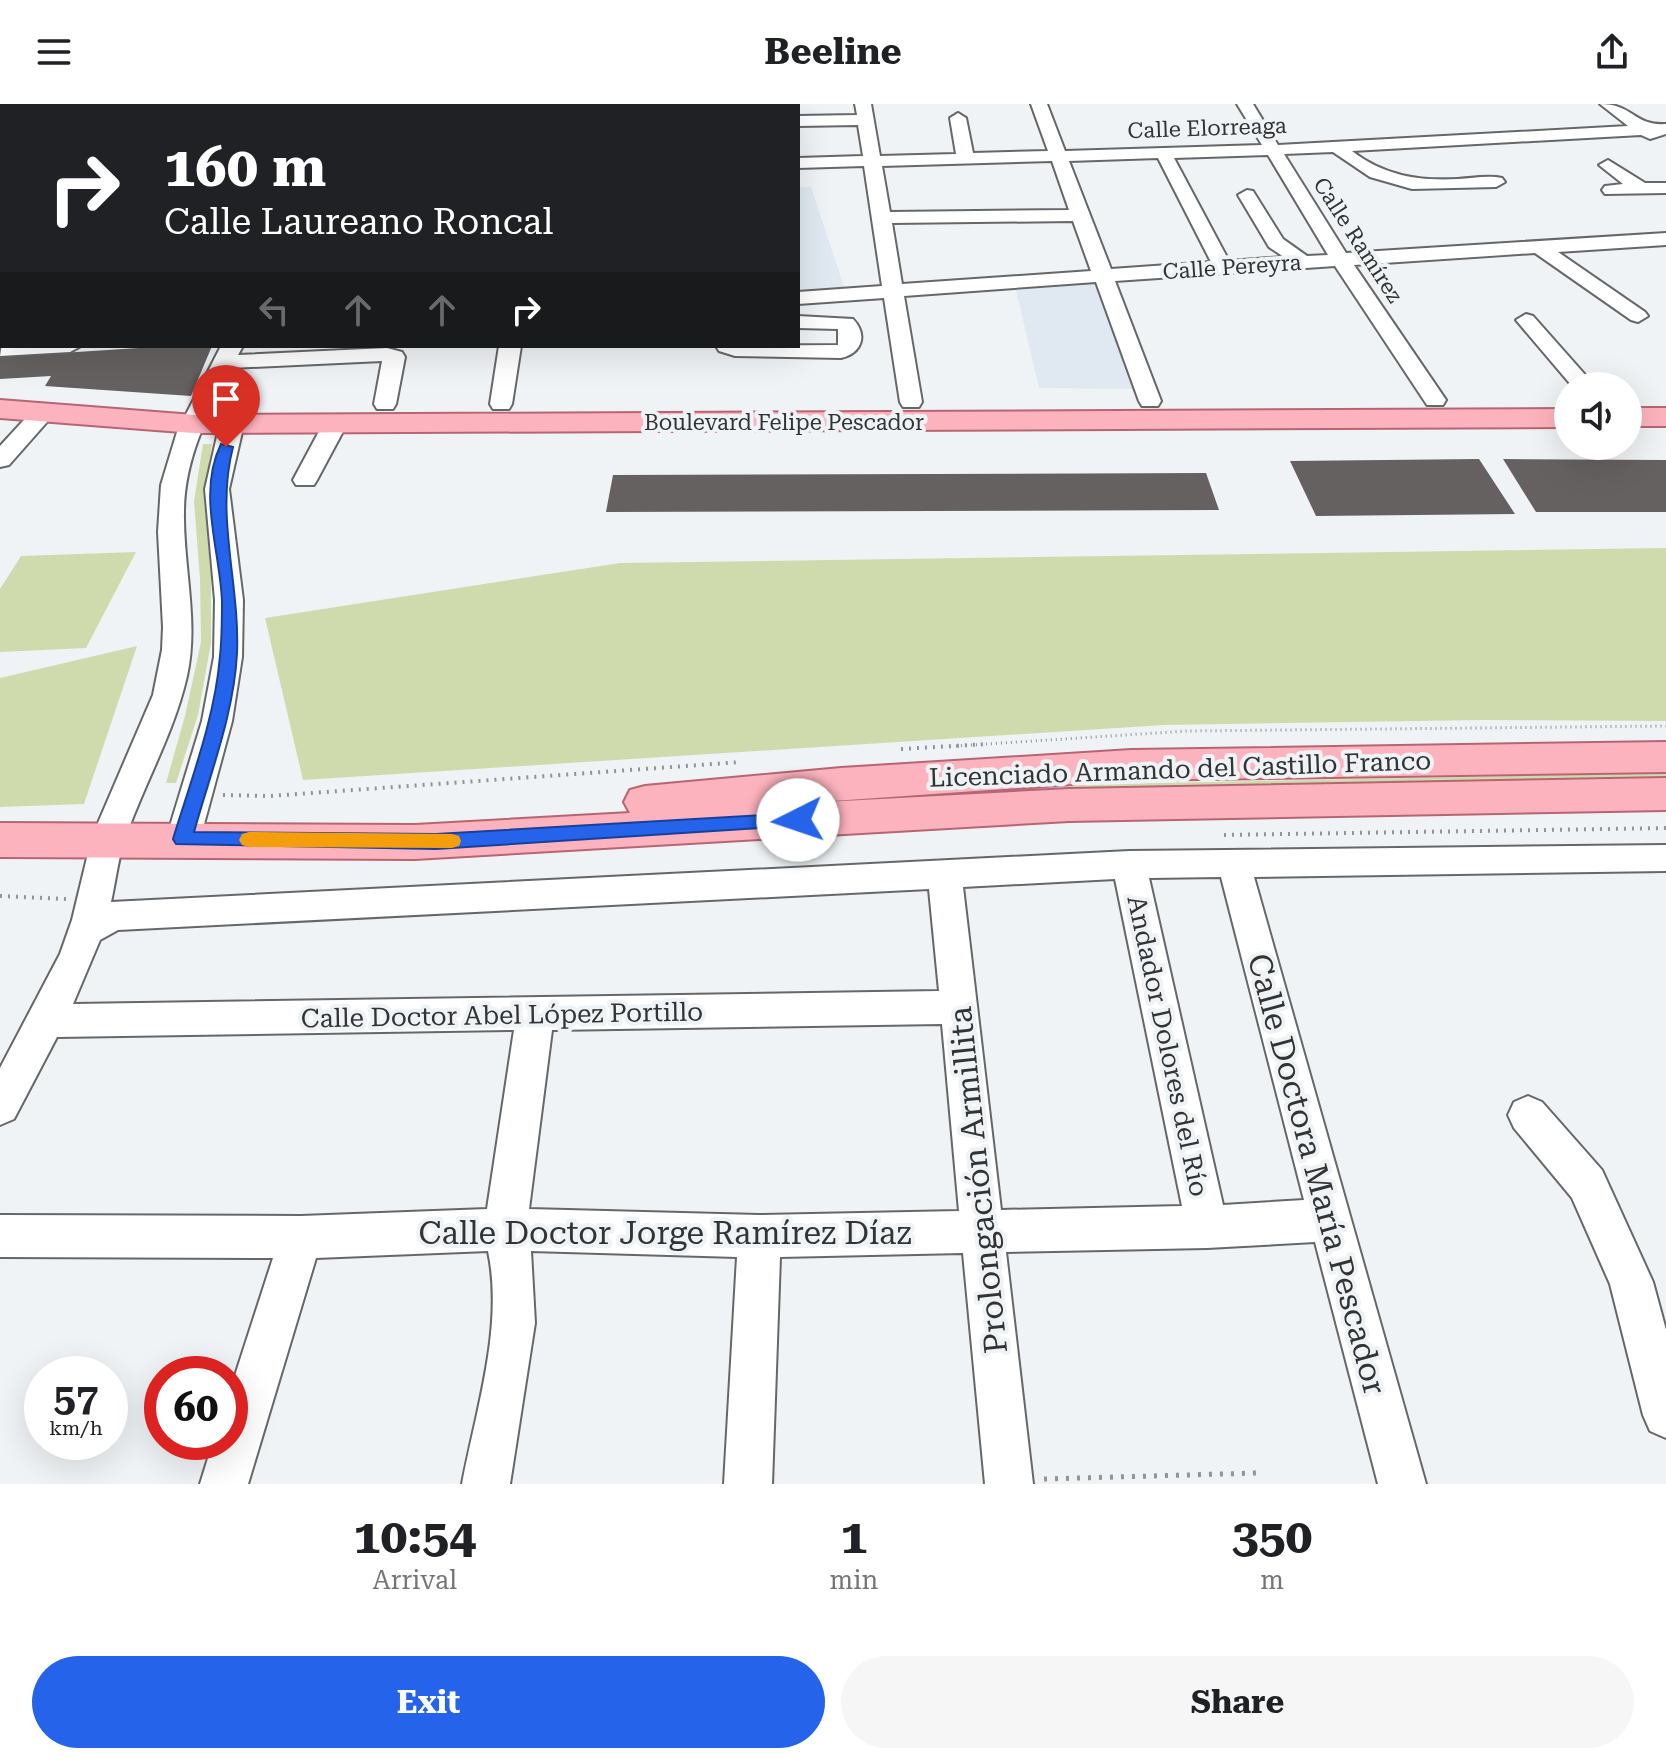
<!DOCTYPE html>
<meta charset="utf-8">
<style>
:root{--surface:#fff;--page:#f6f6f6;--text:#202124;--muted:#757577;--accent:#2563eb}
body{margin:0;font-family:"Roboto Serif",serif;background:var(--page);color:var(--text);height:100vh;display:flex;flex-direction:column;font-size:30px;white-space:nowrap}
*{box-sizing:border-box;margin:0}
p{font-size:26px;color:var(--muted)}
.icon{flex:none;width:44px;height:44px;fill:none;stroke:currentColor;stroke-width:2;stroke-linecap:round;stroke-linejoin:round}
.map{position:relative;height:1380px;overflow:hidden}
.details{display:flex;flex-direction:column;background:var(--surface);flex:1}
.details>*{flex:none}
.hud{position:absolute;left:0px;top:0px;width:800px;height:244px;box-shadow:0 8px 32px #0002;background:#202124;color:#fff;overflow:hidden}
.fabs{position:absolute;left:1554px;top:268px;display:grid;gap:16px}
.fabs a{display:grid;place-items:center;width:88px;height:88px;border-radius:50%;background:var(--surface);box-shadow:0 8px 32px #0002;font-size:40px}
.speed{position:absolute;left:24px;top:1252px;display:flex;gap:16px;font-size:40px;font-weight:700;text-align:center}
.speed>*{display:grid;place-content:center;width:104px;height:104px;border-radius:50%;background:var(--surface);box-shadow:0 8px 32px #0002;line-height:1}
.speed small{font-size:20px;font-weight:400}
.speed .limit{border:12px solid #d22;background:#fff;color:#111}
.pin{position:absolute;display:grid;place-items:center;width:68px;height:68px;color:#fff;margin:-82px -34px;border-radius:50% 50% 50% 0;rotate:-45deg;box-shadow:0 0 8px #0007}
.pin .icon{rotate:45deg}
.me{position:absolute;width:88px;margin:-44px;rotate:266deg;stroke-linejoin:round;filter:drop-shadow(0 0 6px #0008)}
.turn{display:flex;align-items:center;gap:28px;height:168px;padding:0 32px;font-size:36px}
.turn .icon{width:104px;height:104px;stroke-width:2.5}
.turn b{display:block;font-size:56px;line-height:68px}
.lanes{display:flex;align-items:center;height:76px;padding:0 32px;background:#0003;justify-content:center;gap:40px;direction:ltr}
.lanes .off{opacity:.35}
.eta{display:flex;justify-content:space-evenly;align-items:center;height:136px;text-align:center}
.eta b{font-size:48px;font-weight:700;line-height:56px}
.primary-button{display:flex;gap:16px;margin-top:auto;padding:16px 32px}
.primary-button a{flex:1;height:92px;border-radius:48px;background:var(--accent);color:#fff;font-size:32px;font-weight:700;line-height:92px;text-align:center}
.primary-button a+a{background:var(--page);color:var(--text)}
header{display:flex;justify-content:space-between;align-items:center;height:104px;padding:0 32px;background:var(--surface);font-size:36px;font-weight:700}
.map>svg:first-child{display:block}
.built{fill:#e0e9f1}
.green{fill:#d0dbad}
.building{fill:#646160}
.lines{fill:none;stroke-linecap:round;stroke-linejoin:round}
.minor-casing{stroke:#656769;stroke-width:4}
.major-casing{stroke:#b56672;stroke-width:4}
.path-far2{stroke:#919394;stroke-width:3;stroke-dasharray:1 4;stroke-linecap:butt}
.path-far1{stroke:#919394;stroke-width:4;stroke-dasharray:2 6;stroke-linecap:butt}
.path{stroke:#919394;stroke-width:5;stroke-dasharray:3 8;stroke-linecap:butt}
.minor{fill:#fff;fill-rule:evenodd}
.major{fill:#fdb3be;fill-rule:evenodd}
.route{fill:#2563eb;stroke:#184099;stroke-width:2}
.slow{fill:#f59e0b}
.labels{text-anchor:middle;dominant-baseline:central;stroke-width:8;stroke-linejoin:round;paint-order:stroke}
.far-street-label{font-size:22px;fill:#323334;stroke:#f0f3f5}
.street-label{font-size:26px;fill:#323334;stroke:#f0f3f5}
.near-street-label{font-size:32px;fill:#323334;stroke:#f0f3f5}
</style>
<header><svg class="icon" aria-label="menu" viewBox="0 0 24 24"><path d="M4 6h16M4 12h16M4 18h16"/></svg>Beeline<svg class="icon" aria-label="share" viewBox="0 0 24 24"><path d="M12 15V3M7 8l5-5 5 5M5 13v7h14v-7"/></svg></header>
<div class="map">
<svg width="1666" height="1380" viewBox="0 0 1666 1380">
<rect width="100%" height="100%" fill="#f0f3f5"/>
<!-- built -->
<g class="built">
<polygon points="798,83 811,83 845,186 798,188"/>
<polygon points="1101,179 1133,285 1039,284 1016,186"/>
</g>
<!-- green -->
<g class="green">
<polygon points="203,340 212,340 204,393 211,472 211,539 198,611 176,679 166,679 185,612 201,538 200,475 194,397"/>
<polygon points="1666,444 1666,617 1483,616 1164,621 303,676 265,514 620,459"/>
<polygon points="136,448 86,544 0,548 0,485 21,452"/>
<polygon points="137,542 84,700 0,703 0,574"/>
<polygon points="1666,669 1666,681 821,700 1105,680"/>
</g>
<!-- building -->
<g class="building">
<polygon points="169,242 212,242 191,292 45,282 51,272 0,275 0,253"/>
<polygon points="1479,355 1515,410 1316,412 1290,357"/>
<polygon points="1503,355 1666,356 1666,408 1536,408"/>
<polygon points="1206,369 1219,406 606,408 613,371"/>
</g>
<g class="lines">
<!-- minor casing -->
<g class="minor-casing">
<g id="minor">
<polygon points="124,0 141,0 123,2"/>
<polygon points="325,0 341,0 324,2"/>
<rect x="525" y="0" width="16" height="2"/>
<rect x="634" y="0" width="16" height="2"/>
<path d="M855,0H871L880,52L956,50L950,14L958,9L966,14L973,49L1048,47L1031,0H1047L1065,47L1262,41L1237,0H1253L1278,41L1628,22L1600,0C1634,0 1633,22 1666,20V30L1650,35L1641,31L1352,47C1385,72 1418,77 1458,75C1472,74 1489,71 1502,74L1505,78L1496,83L1412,85L1370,73L1333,48L1284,50L1346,149L1666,129V141L1558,148L1645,208L1648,212L1638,218L1631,216L1535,149L1354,161L1446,296L1443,301H1427L1335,162L1115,177L1161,297L1158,302H1142L1139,297L1096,178L904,192L922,298L919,303H903L900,298L884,194L798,200V188L882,182L864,62L798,64V54L863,52L858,21L798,22V12L857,11ZM1268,51L1328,151L1307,152L1283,135L1253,87L1247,86L1238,91L1269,143L1284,153L1229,157L1174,54ZM1158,54L1211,158L1111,165L1069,57ZM1052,57L1069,106L890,108L882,62ZM1073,117L1091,167L902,180L892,119Z"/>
<rect x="0" y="24" width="2" height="10"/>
<polygon points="1608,56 1645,79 1666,79 1666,89 1605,90 1602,86 1605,82 1623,80 1599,61"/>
<rect x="0" y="73" width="2" height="10"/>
<polygon points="0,180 2,180 0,195"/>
<polygon points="1526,210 1533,212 1595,282 1572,282 1516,216"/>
<rect x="0" y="212" width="2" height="12"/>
<path d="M798,212L853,215C868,231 862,249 841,254L735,252L719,247L716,242L838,241V225L798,224Z"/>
<polygon points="2,239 2,242 81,242 70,248 0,252"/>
<path d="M221,242H243L238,251L387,244L402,248L405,253L396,300L393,305H377L374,300L382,257L231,264C208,309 184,356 184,408C183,462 199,518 187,572C174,629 145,678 126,732C118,753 116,776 111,798L1129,747L1666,741V767L1254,773L1426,1380H1378L1315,1138L1207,1144L1006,1148L1033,1380H985L963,1149L780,1153L772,1380H724L737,1153L531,1147L535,1219L510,1380H462C476,1306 504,1222 488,1147L316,1154L248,1380H200L213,1338H230V1287L273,1154L0,1153V1111L301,1112L487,1105L514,926L57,933L14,1015L0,1021V964L60,850L72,816L92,733L153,591L162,546L163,523L158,428L161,381L177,328ZM1221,773L1304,1096L1223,1101L1149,774ZM1115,775L1182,1102L1001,1106L963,783ZM929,785L939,887L73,900L100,836L118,826ZM942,920L959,1107L759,1111L529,1105L552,926Z"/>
<polygon points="499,242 521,242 512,300 509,305 493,305 490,300"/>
<polygon points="42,303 50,305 54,310 9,361 0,363 0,342 34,305"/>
<polygon points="232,312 240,314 244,319 229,385 243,496 242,553 232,617 200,735 195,744 183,748 171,744 166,735 202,617 214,553 215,496 205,385 220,319 224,314"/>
<polygon points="335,313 343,315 347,320 317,376 314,381 296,381 293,376 323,320 327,315"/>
<polygon points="1528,992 1542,998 1602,1066 1653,1178 1666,1226 1666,1334 1650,1327 1643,1311 1610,1180 1572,1094 1514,1024 1508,1011 1514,998"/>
</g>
</g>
<!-- major casing -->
<g class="major-casing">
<g id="major">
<polygon points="0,296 194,311 1568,305 1568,323 194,329 0,314"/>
<rect x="1628" y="304" width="38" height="18"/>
<polygon points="1666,638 1666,668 1131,676 805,699 1069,685 1666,674 1666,706 1069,717 415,755 0,753 0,719 415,721 630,709 624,698 630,686 645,682 841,664 1131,646"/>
</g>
</g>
<!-- path-far2 -->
<polyline class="path-far2" points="956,642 1187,627 1666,622"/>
<!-- path-far1 -->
<g class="path-far1">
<polyline points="901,645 988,640"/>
<polyline points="223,691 270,692 741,658"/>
<polyline points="1224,731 1666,724"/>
<polyline points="0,792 66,795"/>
</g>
<!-- path -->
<polyline class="path" points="1044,1375 1257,1369"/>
<!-- minor -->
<use href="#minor" class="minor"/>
<!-- major -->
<use href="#major" class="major"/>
</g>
<!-- route -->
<path class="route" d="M221,340L233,343C215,412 240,480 237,549C234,610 210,670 194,728L436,730L798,709L805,711L808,716L805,721L436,745L176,740L173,735C191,676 215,614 220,552C222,534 222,515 222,497C220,446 197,389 221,340Z"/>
<!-- slow -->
<polygon class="slow" points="249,728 452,730 459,732 461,737 459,742 452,744 249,743 242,741 239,736 242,730"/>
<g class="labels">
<!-- far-street labels -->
<g class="far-street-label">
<text transform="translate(1207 24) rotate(-2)">Calle Elorreaga</text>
<text transform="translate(1358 136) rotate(57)">Calle Ramírez</text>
<text transform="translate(1232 163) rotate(-4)">Calle Pereyra</text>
<text x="784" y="318">Boulevard Felipe Pescador</text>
</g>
<!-- street labels -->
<g class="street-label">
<text transform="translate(1180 665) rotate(-2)">Licenciado Armando del Castillo Franco</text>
<text transform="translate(502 911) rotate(-1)">Calle Doctor Abel López Portillo</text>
<text transform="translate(1168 942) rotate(78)">Andador Dolores del Río</text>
</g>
<!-- near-street labels -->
<g class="near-street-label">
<text transform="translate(1317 1070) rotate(75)">Calle Doctora María Pescador</text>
<text transform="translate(978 1076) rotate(-96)">Prolongación Armillita</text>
<text x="665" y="1129">Calle Doctor Jorge Ramírez Díaz</text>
</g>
</g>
</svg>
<div class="fabs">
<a><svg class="icon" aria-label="sound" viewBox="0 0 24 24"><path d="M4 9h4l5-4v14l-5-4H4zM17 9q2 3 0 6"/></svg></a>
</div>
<div class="speed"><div>57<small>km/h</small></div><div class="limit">60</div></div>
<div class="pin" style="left:226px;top:343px;background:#d93025"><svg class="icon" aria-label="arrive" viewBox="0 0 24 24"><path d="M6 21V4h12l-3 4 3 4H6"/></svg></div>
<svg class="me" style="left:798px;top:716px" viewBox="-20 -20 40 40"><circle r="19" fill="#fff"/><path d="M0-13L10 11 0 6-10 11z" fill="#2563eb"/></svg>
<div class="hud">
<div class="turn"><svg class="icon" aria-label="right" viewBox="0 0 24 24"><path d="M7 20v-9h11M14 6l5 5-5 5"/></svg><div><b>160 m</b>Calle Laureano Roncal</div></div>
<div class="lanes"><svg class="icon off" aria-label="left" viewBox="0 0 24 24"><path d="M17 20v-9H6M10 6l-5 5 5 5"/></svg><svg class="icon off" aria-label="ahead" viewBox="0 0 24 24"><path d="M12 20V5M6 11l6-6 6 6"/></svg><svg class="icon off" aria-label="ahead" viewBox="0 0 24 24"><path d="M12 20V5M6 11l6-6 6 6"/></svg><svg class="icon" aria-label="right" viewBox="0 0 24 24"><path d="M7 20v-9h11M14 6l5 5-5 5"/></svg></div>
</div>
</div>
<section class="details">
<div class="eta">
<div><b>10:54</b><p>Arrival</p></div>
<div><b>1</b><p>min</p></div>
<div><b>350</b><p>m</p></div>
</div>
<div class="primary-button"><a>Exit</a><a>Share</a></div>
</section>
